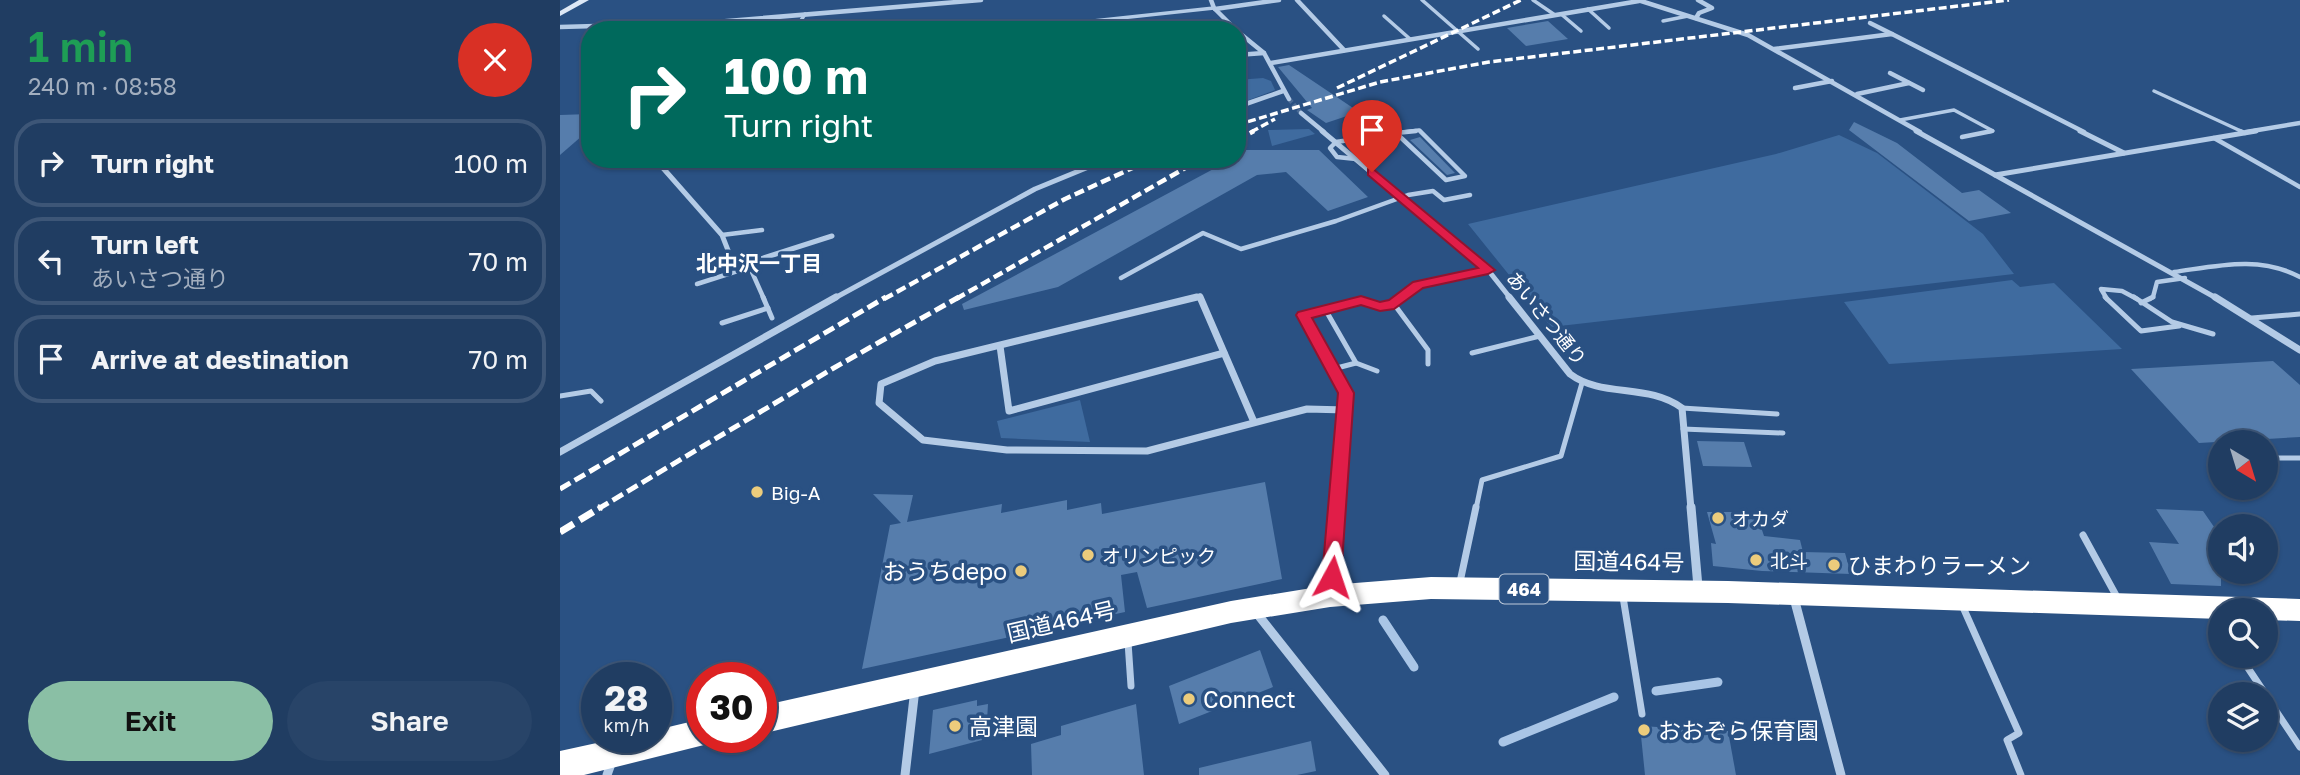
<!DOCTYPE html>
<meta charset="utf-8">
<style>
:root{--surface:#203d62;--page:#284468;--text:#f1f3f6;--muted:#a2aebe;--line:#3d5677;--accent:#8abfa5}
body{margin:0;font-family:"Golos Text","Noto Sans JP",sans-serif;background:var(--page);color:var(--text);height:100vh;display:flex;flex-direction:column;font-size:26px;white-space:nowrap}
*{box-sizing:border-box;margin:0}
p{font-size:23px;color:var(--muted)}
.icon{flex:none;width:38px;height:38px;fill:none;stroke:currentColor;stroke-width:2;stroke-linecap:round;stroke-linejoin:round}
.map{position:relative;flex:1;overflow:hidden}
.drawer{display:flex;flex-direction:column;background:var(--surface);width:560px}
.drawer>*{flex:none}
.guide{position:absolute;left:21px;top:21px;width:665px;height:147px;border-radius:28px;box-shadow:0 2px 5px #0004,0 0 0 2px var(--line);background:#00695c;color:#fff;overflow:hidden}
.needle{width:46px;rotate:142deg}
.controls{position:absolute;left:1648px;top:430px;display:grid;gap:14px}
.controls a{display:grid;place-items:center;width:70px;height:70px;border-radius:50%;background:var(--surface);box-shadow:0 2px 5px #0004,0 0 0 2px var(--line);font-size:35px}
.speed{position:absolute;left:21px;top:662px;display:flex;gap:14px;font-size:35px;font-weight:700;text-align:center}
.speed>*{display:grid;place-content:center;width:91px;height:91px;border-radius:50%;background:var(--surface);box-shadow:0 2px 5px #0004,0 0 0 2px var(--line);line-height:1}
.speed small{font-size:18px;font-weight:400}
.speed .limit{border:10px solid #d22;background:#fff;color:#111}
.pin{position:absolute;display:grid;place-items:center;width:60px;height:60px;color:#fff;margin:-72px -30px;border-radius:50% 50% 50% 0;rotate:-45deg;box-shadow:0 0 7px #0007}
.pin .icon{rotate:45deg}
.me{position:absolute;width:77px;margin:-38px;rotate:5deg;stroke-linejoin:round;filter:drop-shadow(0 0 5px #0008)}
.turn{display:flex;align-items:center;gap:24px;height:147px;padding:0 28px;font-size:32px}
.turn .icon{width:91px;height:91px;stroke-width:2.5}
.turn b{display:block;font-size:49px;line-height:60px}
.round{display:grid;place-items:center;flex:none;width:74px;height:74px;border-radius:37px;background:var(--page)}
.head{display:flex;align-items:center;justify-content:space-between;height:119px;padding:0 28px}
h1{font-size:42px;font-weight:600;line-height:52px;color:#1e9e55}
.button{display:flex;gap:14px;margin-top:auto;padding:14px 28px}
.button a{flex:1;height:80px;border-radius:42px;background:var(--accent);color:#111;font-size:28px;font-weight:600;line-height:80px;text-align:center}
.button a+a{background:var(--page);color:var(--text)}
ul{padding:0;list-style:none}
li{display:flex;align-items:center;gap:21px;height:88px;margin:0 14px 10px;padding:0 14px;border:4px solid var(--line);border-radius:28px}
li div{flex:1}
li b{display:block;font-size:26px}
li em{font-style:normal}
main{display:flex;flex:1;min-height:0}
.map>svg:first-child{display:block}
.green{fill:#3f6b9f}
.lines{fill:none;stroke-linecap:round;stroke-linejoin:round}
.stream{stroke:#a9c5e6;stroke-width:9}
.building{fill:#567dac}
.street-tunnel{stroke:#4a6b96;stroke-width:4.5;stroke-dasharray:4.5 2.5;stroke-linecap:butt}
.lane-far3{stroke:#b4cbe6;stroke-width:3.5}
.lane-far2{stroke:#b4cbe6;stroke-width:4.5}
.lane-far1{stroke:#b4cbe6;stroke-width:5}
.lane{stroke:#b4cbe6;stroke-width:7}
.street-far3{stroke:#b4cbe6;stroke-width:4.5}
.street-far2{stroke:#b4cbe6;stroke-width:5}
.street-far1{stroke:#b4cbe6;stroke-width:7}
.street{stroke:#b4cbe6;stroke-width:9}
.secondary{fill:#dde8f6;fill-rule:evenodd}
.highway{fill:#fff;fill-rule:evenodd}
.rail-far3{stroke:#fff;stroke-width:3.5;stroke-dasharray:8 3.5;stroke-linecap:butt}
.rail-far2{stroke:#fff;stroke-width:4.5;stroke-dasharray:10 4.5;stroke-linecap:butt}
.rail-far1{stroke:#fff;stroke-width:5;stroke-dasharray:12 5;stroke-linecap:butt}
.rail{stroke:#fff;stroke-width:7;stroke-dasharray:16 7;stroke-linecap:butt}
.route{fill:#e11d48;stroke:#92132f;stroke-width:2}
.poi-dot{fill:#eccc7c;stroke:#2a5183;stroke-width:2.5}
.labels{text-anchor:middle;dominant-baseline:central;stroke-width:7;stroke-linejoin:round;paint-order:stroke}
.shield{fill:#2a5183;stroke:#bfcbda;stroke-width:2}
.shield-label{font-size:18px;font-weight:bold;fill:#fff}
.street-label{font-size:19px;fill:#fff;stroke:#2a5183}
.poi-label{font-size:19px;fill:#fff;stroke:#2a5183;text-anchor:start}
.neighbourhood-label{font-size:21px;font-weight:bold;fill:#fff;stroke:#2a5183}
.near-street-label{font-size:23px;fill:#fff;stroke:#2a5183}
.near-poi-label{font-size:23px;fill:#fff;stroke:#2a5183;text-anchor:start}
</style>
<main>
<section class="drawer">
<div class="head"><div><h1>1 min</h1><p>240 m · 08:58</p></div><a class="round" style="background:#d93025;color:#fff"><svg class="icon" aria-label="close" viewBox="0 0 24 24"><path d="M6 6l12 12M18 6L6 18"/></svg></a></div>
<ul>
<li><svg class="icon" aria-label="right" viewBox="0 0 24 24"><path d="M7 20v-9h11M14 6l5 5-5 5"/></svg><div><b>Turn right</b></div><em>100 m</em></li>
<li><svg class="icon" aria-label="left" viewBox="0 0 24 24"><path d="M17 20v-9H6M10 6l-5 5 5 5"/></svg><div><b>Turn left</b><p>あいさつ通り</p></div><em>70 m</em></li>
<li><svg class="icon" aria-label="arrive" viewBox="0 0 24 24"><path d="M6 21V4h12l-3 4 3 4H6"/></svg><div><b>Arrive at destination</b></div><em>70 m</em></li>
</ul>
<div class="button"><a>Exit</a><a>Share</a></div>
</section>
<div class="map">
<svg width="1740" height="775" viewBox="0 0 1740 775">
<rect width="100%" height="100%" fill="#2a5183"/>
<!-- green -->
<g class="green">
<polygon points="703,78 711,81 715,90 678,104 677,80"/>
<polygon points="749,129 755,134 712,146 708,130"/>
<polygon points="1279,135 1317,153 1423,234 1454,274 991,327 908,224 1216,154"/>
<polygon points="1452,280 1460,287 1494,283 1562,349 1329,364 1284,302"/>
<polygon points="520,400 530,442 441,438 437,421"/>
</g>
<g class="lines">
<!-- stream -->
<g class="stream">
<polyline points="823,620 854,667"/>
<polyline points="1096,691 1158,682"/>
<polyline points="943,742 1054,697"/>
</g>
</g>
<!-- building -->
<g class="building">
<polygon points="988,21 1008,39 966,46 947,28"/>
<polygon points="729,65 799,112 766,123 747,110 752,108 718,67"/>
<polygon points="30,114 30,129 0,155 0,115"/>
<polygon points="1294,122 1337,143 1402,193 1419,190 1451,213 1409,221 1289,130"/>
<polygon points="860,137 895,173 887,175 850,140"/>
<polygon points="677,150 759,150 808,197 768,211 726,172 697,175 498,287 404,310 402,304 672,159 677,159"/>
<polygon points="1713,361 1740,385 1740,437 1639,443 1571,369"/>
<polygon points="1137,441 1184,442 1192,467 1143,466"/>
<polygon points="705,482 722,579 587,608 577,572 561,575 565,612 302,669 330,525 341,523 313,494 353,495 347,522 442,504 441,513 507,500 507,510 541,503 542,514"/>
<polygon points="1596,509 1643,511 1661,537 1661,586 1611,584 1589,542 1619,544"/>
<polygon points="1147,512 1196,512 1204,536 1240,540 1243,552 1285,553 1291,574 1202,571 1153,566 1151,543 1156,544"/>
<polygon points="700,650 713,687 619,724 609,686"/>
<polygon points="417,700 417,706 428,704 426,739 369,754 373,710"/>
<polygon points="576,704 584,775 472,775 471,744 501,735 501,726"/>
<polygon points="1080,726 1168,731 1176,775 1085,775"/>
<polygon points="751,741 756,771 737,775 639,775 639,768"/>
</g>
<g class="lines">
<!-- street-tunnel -->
<polyline class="street-tunnel" points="729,99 741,113"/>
<!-- lane-far3 -->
<g class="lane-far3">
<polyline points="862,0 918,49"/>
<polyline points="973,0 995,15"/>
<polyline points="1028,9 1049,28"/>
<polyline points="1001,14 1021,31"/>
<polyline points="824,16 850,39"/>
<polyline points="1103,21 1128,16"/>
<polyline points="198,30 206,18"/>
<polyline points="235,30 245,14"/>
<polyline points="450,30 654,8"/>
<polyline points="1594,91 1683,132"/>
<polyline points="1340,120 1394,110 1433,131 1427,132"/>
<polyline points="843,132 859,130 861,132"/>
</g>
<!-- lane-far2 -->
<g class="lane-far2">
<polyline points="1680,131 1685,133"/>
<polyline points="836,133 886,180 905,176 860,131"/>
<polyline points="836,133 856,131"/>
<polyline points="1402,137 1432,131"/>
<polyline points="1654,138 1740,187"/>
<polyline points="796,159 777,157 770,148 776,142 836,133"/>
<polyline points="162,235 202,230"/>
<polyline points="188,263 204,299"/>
<path d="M1614,272C1657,266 1699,255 1740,277"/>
<polyline points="561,278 643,233 681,249 776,221 848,195 873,191 884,200 910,195"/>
<polyline points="137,284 190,267"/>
<polyline points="841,299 858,285 928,270"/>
<polyline points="1547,299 1541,289 1562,291 1577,299"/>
<polyline points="1590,299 1593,297 1597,282 1625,278"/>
</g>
<!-- lane-far1 -->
<g class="lane-far1">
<polyline points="203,297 212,318"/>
<polyline points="1545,297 1581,331 1619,326"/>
<polyline points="1574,297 1612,322 1653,334"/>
<polyline points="1581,303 1593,297"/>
<polyline points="834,304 868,350 868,364"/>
<polyline points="765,309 744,315 786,393 786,410"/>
<polyline points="1692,318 1740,314"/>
<polyline points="162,323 208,308"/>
<polyline points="912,353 980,336"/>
<polyline points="773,369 796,363"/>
<path d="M817,371L796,363L765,309C776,307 789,302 800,301C820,301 822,313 843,297"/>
<polyline points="0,396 31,391 41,401"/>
<polyline points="1122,408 1217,414"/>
<polyline points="1123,429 1223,433"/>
<polyline points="1710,458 1740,458"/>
<polyline points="916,509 922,480 1001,456 1022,383"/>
</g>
<!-- lane -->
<g class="lane">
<polyline points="1523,535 1558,599"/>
<polyline points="900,582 916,507"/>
<polyline points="1063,597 1082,714"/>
<polyline points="1402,605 1459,733 1447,740 1461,775"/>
<polyline points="1653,615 1661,627"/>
<polyline points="568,642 571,686"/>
<polyline points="1680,656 1706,695"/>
<polyline points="1706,696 1740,747"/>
</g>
<!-- street-far3 -->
<g class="street-far3">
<polyline points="651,0 654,8 676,30"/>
<polyline points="737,0 784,50"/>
<polyline points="1078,0 1188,35 1360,132"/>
<polyline points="655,9 719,0"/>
<polyline points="1136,18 1139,13 1152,8 1138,0"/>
<polyline points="1310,23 1332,34"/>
<polyline points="0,27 143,23 421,0"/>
<polyline points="677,31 704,53 729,99"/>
<polyline points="1214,49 1332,34 1524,132"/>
<polyline points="677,55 704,53"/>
<polyline points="711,63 1079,1"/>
<polyline points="1330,73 1363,90"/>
<polyline points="1235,88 1272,81"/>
<polyline points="1297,94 1349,83"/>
<polyline points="677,107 723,91"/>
<polyline points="741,113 764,132"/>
<polyline points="1686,132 1740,123"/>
</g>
<!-- street-far2 -->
<g class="street-far2">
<polyline points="762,131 928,270 951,299"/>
<polyline points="1356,131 1658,299"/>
<polyline points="1520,131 1564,153"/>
<polyline points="95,159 162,235 173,263 188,263 272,236"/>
<polyline points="1435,175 1696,131"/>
<polyline points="273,299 475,189 548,159"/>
<polyline points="629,299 640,296 641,299"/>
</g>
<!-- street-far1 -->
<g class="street-far1">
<polyline points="637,297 375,361 321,384 319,403 363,440 447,450 587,451 747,409 786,410 777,509"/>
<polyline points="640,297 694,422"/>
<path d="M949,297L1010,374C1042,398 1088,383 1122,408L1131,509"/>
<polyline points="1655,297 1740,350"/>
<polyline points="440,346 449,411 664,353"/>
<polyline points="0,452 276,297"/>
</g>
<!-- street -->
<g class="street">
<polyline points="1131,507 1138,587"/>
<polyline points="770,593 777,507"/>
<polyline points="1234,598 1281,775"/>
<polyline points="695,611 825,775"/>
<polyline points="47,775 52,761"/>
<polyline points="345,775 355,689"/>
</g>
<!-- secondary -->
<polygon class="secondary" points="19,0 29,0 0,16 0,11"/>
<!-- highway -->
<g class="highway">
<polygon points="871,577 1168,581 1740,599 1740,621 1706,620 1706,611 1661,611 1661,619 1168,603 871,599 770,607 671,623 201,734 201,706 671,601 770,585"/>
<polygon points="142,719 142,737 155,737 152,743 24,775 0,775 0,751 64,737 96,737 96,730"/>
</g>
<!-- rail-far3 -->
<g class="rail-far3">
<polyline points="777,88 961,0"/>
<polyline points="677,125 820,82 929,62 1449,0"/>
<polyline points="691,132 715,119"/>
</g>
<!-- rail-far2 -->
<g class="rail-far2">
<polyline points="677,140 694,131"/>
<polyline points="324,299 505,199 592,159"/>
<polyline points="396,299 641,159"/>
</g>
<!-- rail-far1 -->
<g class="rail-far1">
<polyline points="0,489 326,297"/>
<polyline points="38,509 272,369 399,297"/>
</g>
<!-- rail -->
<polyline class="rail" points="0,532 41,507"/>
</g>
<!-- route -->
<polygon class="route" points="812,168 935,270 928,274 863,288 834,309 820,311 801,305 752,318 794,393 781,577 779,583 772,585 765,583 762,577 778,393 736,315 738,312 801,296 820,302 829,300 853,282 918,268 808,175 808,169"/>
<!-- markers -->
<g class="poi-dot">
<circle cx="197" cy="492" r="7"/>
<circle cx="1158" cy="518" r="7"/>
<circle cx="528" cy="555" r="7"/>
<circle cx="1196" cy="560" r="7"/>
<circle cx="1274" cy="565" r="7"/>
<circle cx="461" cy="571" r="7"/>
<circle cx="629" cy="699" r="7"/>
<circle cx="395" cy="726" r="7"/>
<circle cx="1084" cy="730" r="7"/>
</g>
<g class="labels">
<!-- shield labels -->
<rect class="shield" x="939.5" y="574.5" width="49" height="29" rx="5"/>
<g class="shield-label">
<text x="964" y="589">464</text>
</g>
<!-- street labels -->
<g class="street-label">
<text transform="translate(987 318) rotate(51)">あいさつ通り</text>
</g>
<!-- poi labels -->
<g class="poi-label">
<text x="211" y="492">Big-A</text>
<text x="1172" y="518">オカダ</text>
<text x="542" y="555">オリンピック</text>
<text x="1210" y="560">北斗</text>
</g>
<!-- neighbourhood labels -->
<g class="neighbourhood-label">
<text x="199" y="263">北中沢一丁目</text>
</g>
<!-- near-street labels -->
<g class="near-street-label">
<text transform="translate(1069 561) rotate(1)">国道464号</text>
<text transform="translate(501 621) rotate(-13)">国道464号</text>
</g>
<!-- near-poi labels -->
<g class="near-poi-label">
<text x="1288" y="565">ひまわりラーメン</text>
<text x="447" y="571" text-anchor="end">おうちdepo</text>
<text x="643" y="699">Connect</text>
<text x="409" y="726">高津園</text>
<text x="1098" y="730">おおぞら保育園</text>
</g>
</g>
</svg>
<div class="controls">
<a><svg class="needle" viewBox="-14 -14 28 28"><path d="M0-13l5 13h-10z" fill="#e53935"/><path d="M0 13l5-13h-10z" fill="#a2aebe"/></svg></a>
<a><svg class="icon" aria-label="sound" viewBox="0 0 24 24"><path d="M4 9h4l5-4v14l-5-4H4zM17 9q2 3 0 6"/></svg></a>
<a><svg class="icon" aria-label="search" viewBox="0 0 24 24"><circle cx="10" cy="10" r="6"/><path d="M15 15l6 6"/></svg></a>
<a><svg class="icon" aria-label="layers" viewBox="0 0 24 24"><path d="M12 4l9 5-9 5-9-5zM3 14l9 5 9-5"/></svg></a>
</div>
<div class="speed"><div>28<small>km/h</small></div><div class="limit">30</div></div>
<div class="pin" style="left:812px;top:172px;background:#d93025"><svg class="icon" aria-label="arrive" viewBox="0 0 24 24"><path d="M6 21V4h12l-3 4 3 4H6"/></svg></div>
<svg class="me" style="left:772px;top:577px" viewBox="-20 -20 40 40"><path d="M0-17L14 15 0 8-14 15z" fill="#e11d48" stroke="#fff" stroke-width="4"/></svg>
<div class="guide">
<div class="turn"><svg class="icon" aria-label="right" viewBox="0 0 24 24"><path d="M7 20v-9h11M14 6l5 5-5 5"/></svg><div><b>100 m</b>Turn right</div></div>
</div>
</div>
</main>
